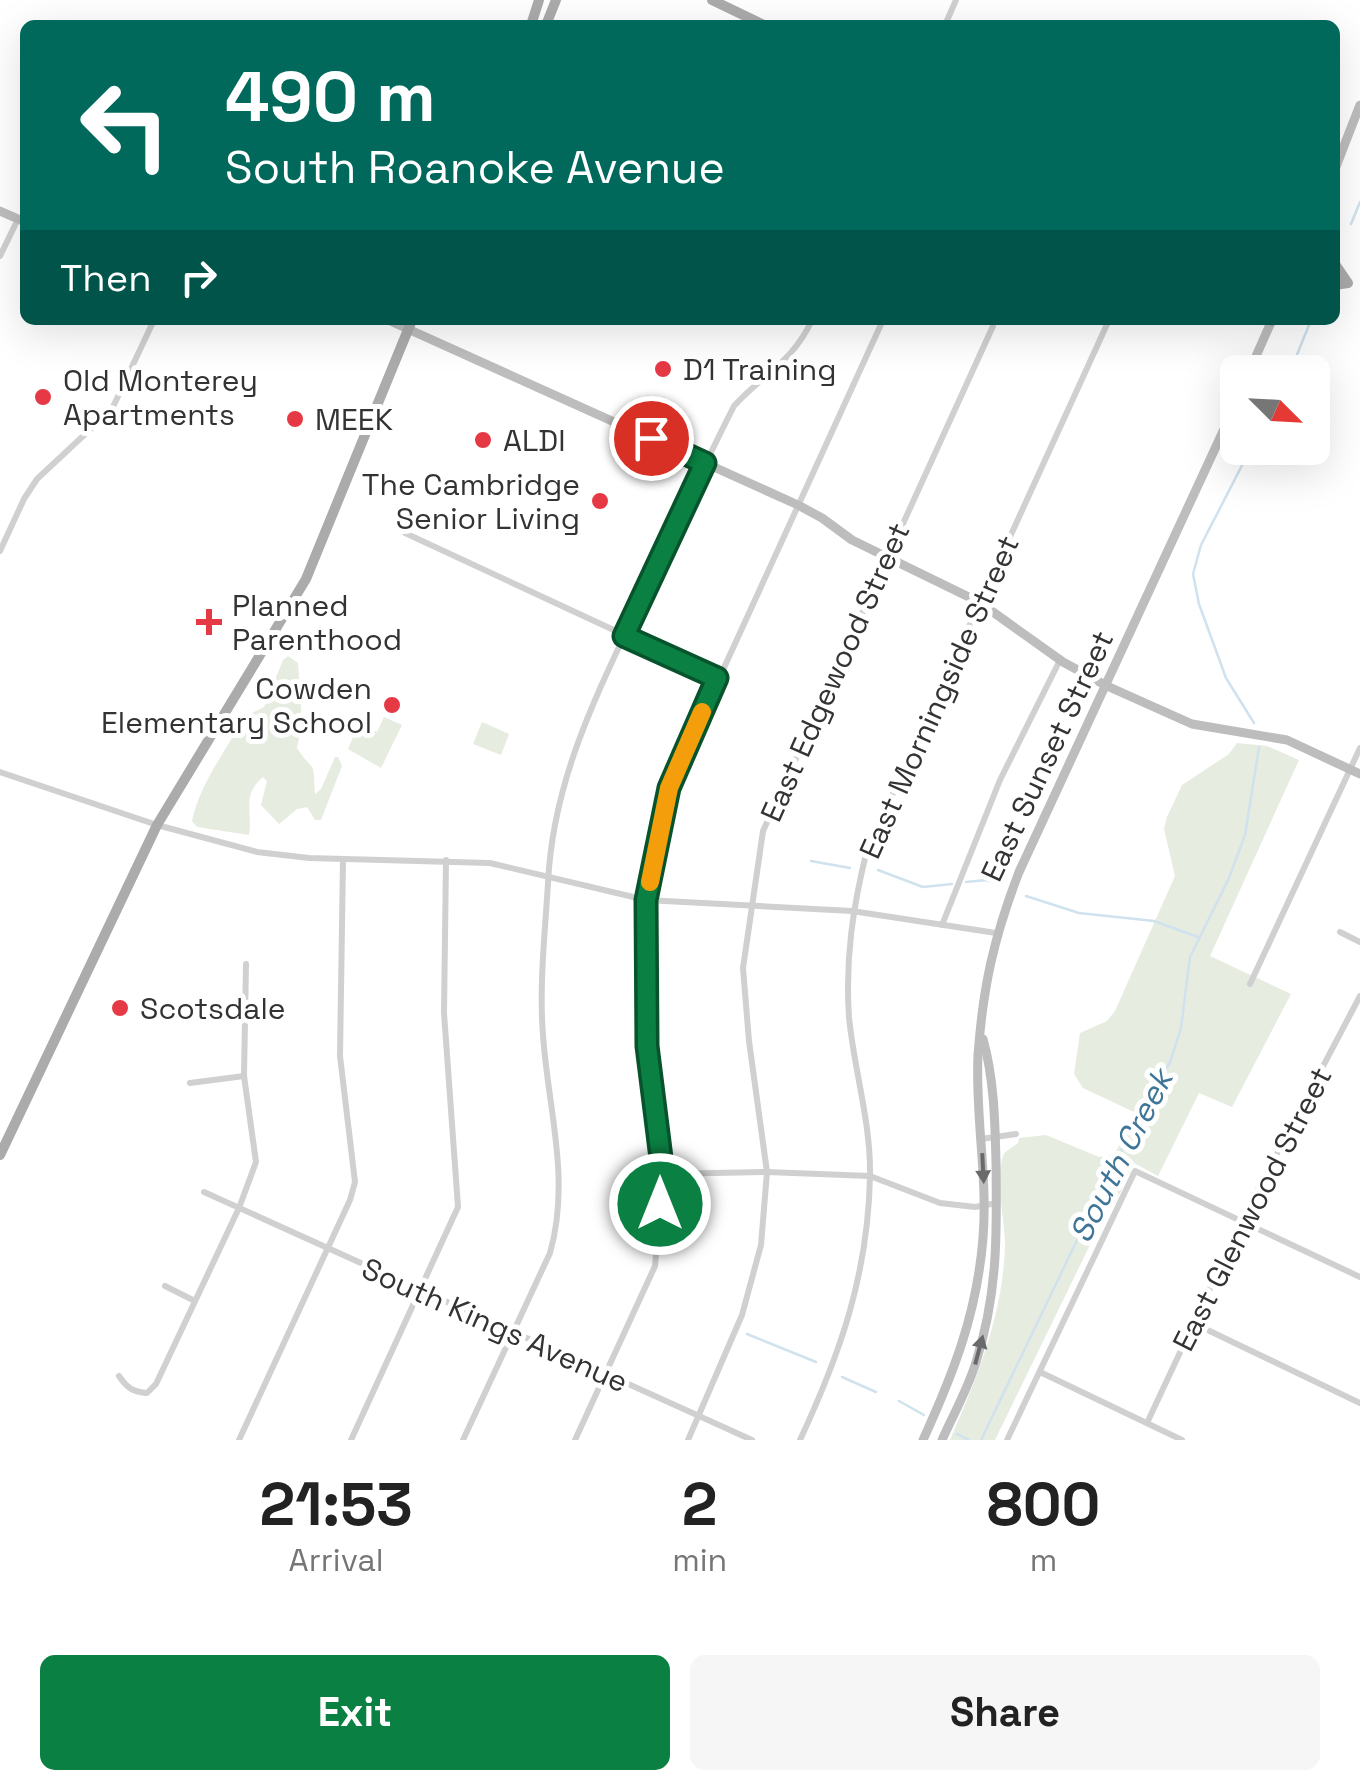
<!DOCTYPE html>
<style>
:root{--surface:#fff;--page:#f6f6f6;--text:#222;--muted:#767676;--accent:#0b8043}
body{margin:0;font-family:"Space Grotesk",sans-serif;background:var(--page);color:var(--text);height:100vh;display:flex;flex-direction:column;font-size:38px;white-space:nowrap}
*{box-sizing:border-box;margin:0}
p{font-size:32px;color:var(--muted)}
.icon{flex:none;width:55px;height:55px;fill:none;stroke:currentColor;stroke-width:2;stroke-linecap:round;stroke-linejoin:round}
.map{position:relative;height:1440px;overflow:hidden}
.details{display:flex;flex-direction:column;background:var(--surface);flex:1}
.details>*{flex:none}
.banner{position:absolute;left:20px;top:20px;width:1320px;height:305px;border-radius:15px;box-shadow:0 10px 40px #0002;background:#00695c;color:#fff;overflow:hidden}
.needle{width:65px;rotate:114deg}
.tools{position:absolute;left:1220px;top:355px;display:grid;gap:20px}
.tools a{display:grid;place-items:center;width:110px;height:110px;border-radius:15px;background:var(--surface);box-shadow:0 10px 40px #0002;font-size:50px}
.pin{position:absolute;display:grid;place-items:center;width:85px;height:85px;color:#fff;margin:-42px;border:5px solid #fff;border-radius:50%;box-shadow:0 2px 10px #0007}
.me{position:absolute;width:110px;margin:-55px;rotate:0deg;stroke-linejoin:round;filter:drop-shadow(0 0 8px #0008)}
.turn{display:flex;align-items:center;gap:35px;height:210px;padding:0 40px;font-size:45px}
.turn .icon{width:130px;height:130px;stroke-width:2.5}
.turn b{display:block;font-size:70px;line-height:85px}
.then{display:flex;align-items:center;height:95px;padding:0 40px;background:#0003;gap:20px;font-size:38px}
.eta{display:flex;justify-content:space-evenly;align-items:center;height:170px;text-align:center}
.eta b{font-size:60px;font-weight:700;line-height:70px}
.cta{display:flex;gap:20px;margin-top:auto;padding:20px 40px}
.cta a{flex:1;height:115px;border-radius:15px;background:var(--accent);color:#fff;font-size:40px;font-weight:700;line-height:115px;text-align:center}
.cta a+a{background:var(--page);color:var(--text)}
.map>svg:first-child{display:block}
.green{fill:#e6ecdf}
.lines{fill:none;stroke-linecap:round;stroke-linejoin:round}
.stream{stroke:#cfe2ee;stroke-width:2.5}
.street{stroke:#d0d0d0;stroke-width:6}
.secondary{stroke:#bdbdbd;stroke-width:9}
.primary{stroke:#ababab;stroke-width:10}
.oneway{fill:#6a6a6a}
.route-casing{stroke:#07532c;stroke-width:25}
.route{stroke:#0b8043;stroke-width:18}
.slow{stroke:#f59e0b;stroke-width:18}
.poi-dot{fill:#e63946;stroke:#fff;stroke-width:4}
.labels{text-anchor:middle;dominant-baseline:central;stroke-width:10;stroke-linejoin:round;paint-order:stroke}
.poi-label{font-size:30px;fill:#333;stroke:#fff;text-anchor:start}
.street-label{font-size:30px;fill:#333;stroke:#fff}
.water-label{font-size:32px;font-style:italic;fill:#3f7597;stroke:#fff}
</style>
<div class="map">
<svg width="1360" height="1440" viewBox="0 0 1360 1440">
<rect width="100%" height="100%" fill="#fff"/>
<!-- green -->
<g class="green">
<path d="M288,656L298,663L302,724L297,748C315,776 313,755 315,794L321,789L335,757H338L342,766L321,820H315L307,807L297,809L279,824L261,805L267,781L263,777C241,795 253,814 249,835L197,827L192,821C199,786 224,753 241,723L248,715L264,707L283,660Z"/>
<polygon points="384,717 402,725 381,768 348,749 359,723 377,732"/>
<polygon points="482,722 509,734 501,755 473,744"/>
<path d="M1237,743L1267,746L1299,760L1210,956L1291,994L1232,1107L1199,1093L1158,1176L1134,1163L1115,1204L1107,1210L995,1440H950C977,1378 1003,1315 1005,1246C1005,1217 994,1180 1004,1153L1018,1143L1019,1138L1046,1135L1099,1157L1115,1154L1134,1112L1083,1088L1074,1074L1080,1033L1107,1021L1115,1011L1175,876L1164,829L1167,817L1182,785L1229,754Z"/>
</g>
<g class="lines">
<!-- stream -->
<g class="stream">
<polyline points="1351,224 1360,202"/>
<polyline points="1290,372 1311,320"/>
<polyline points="1251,448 1201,545 1193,574 1199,604 1226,678 1254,723"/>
<polyline points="811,861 850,868"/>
<polyline points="878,870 923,887 952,884"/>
<polyline points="966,882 986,880 999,884"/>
<polyline points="1026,896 1079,913 1154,921 1198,937"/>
<polyline points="747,1334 816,1362"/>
<polyline points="842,1377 876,1392"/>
<polyline points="899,1401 924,1415"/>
<polyline points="957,1434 969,1440"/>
<polyline points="981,1440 1080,1234 1114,1181 1125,1137 1170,1062 1181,1028 1190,957 1229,878 1245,835 1259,747"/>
</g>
<!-- street -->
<g class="street">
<polyline points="945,25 956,0"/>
<polyline points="0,256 18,219"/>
<polyline points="405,533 717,678"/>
<polyline points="0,551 24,499 37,479 112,409 154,320"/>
<polyline points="0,772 157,825 257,852 309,858 490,863 646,900 852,911 996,933"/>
<polyline points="942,925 1000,780 1060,660"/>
<polyline points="1340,932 1360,942"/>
<polyline points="1250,984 1360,748"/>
<polyline points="190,1083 244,1076"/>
<polyline points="981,1139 1016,1134"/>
<polyline points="663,1174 767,1172 870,1176 940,1203 975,1207 997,1203"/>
<polyline points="204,1192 752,1440"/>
<polyline points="165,1286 195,1301"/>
<polyline points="1193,1323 1360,1403"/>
<polyline points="1040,1372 1182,1440"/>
<path d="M119,1376C127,1388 133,1392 147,1393L156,1384L239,1208L256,1162L244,1076L246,964"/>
<polyline points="1147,1423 1241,1222 1360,996"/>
<polyline points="239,1440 350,1200 355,1182 340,1056 343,859"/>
<polyline points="351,1440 458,1207 444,1013 446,860"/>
<path d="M463,1440L550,1253C571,1179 548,1109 543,1035C539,986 545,933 548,883C553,778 598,692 642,598C672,534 702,469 734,406C764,373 792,363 812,320"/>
<polyline points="575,1440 655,1266 663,1174 647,1045 646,900 669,788 883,320"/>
<polyline points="688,1440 742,1315 761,1245 767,1172 749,1041 743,968 763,831 993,326"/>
<path d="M800,1440C841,1352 868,1274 870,1176C871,1122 854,1070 849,1017C845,959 853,906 867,850L1109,320"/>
<polyline points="1007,1440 1135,1171 1360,1277"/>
</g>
<!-- secondary -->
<g class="secondary">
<polyline points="1335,169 1360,105"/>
<polyline points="0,211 25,222"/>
<polyline points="388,320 798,505 822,518 852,540 979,602 1063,662 1107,686 1192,724 1287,740 1360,774"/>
<polyline points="1249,372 1272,320"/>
<path d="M923,1440C954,1372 977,1313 983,1238C988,1177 975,1116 978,1055C983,986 994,937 1019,872L1238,399"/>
<path d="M942,1440C953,1415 968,1389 976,1362C998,1293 997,1233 996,1162C995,1121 994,1078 983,1039"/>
</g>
<!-- primary -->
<g class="primary">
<polyline points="712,0 764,25"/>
<polyline points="531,25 539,0"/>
<polyline points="546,25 556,0"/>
<polyline points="1335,264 1348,283 1335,285"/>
<polyline points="1272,321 1273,320"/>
<polyline points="0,1155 157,825 306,579 412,320"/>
</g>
</g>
<!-- one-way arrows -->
<defs><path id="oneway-solid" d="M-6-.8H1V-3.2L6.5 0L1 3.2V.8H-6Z" transform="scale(2.5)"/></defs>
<g class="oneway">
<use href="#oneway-solid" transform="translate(983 1168) rotate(87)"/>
<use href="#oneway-solid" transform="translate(979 1350) rotate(-75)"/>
</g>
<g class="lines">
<!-- route casing -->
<g class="route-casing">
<polyline id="route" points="651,438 705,463 624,636 717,678 669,788 646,900 647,1046 663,1174 660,1204"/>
</g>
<!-- route -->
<use href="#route" class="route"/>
<!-- slow -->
<polyline class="slow" points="650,882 669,788 702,712"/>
</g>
<!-- markers -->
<g class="poi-dot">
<circle cx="663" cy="369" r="10"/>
<circle cx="43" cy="397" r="10"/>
<circle cx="295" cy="419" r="10"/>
<circle cx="483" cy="440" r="10"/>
<circle cx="600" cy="501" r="10"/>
<path d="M204 607h10v10h10v10h-10v10h-10v-10h-10v-10h10z"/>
<circle cx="392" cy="705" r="10"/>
<circle cx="120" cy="1008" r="10"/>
</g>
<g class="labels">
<!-- poi labels -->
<g class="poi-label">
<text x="683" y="369">D1 Training</text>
<text x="63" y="380">Old Monterey<tspan x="63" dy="34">Apartments</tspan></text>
<text x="315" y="419">MEEK</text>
<text x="503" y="440">ALDI</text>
<text x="580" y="484" text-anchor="end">The Cambridge<tspan x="580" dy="34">Senior Living</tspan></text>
<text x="232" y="605">Planned<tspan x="232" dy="34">Parenthood</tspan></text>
<text x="372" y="688" text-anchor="end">Cowden<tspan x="372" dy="34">Elementary School</tspan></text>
<text x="140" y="1008">Scotsdale</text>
</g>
<!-- street labels -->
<g class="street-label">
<text transform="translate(835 672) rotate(-66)">East Edgewood Street</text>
<text transform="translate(939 697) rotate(-66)">East Morningside Street</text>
<text transform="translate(1047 756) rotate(-65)">East Sunset Street</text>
<text transform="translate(1252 1209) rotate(-63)">East Glenwood Street</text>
<text transform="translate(495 1325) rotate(24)">South Kings Avenue</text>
</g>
<!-- water labels -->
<g class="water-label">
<text transform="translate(1121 1156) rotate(-63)">South Creek</text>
</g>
</g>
</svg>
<div class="tools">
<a><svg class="needle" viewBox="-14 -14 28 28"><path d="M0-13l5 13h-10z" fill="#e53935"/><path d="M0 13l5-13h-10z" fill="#767676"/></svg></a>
</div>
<div class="pin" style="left:651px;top:438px;background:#d93025"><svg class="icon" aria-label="arrive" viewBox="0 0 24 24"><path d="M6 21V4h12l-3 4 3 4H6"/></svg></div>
<svg class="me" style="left:660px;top:1204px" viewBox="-20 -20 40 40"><circle r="17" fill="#0b8043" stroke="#fff" stroke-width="3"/><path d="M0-11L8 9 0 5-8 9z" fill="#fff"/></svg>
<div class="banner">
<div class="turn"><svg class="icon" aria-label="left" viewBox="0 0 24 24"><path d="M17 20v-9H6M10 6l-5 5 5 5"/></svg><div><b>490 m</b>South Roanoke Avenue</div></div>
<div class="then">Then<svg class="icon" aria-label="right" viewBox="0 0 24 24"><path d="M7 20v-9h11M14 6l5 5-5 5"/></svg></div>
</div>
</div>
<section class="details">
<div class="eta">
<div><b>21:53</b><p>Arrival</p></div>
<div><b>2</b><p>min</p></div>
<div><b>800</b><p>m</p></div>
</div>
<div class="cta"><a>Exit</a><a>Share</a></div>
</section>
